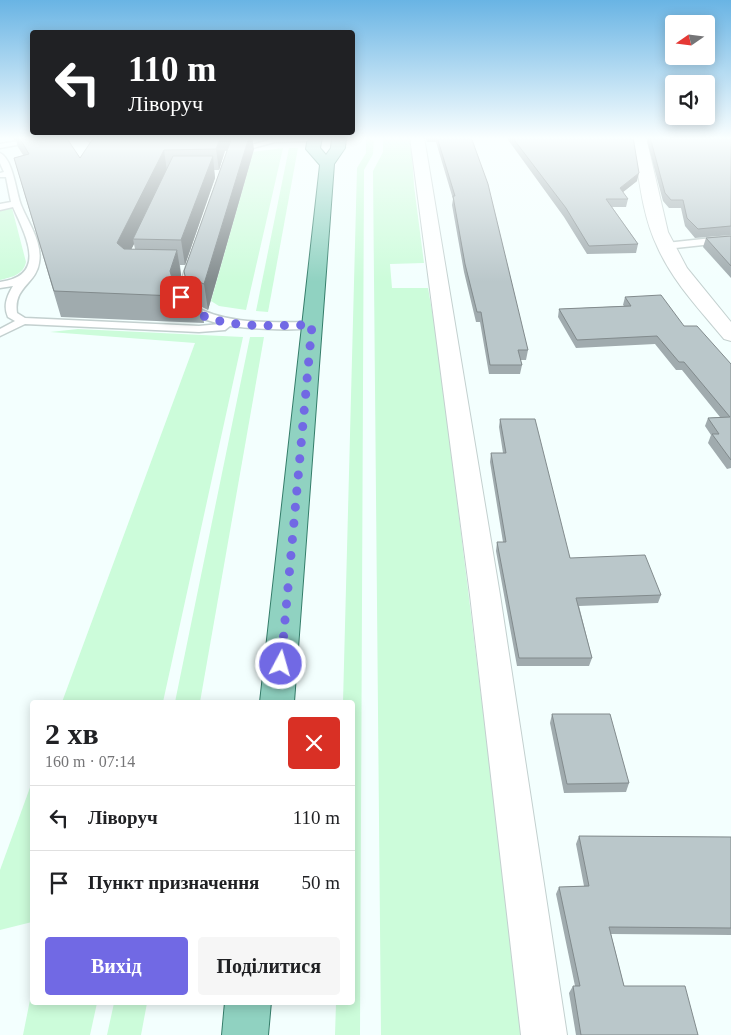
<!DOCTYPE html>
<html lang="uk">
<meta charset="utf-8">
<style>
:root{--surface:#fff;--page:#f6f6f6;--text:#202124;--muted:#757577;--line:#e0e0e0;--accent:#7169e4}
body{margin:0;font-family:"Times New Roman",serif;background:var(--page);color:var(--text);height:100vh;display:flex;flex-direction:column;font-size:19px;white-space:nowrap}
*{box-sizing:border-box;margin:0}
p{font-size:16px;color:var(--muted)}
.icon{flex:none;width:28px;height:28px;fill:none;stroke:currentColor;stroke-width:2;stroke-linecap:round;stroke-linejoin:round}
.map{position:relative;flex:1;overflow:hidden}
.details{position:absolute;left:30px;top:700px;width:325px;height:305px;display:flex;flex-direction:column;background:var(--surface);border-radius:5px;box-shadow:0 2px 12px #0003}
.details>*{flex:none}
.guide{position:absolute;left:30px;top:30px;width:325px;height:105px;border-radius:5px;box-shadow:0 2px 12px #0003;background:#202124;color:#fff;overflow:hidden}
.needle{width:32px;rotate:256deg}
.controls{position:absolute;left:665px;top:15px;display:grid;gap:10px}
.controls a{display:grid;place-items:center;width:50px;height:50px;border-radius:5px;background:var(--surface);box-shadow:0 2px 12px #0003;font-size:25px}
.pin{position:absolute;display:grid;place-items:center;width:42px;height:42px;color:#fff;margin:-21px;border-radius:10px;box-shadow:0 2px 8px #0006}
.me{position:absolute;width:55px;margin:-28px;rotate:6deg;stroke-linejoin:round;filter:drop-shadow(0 0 4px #0008)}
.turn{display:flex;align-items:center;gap:18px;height:105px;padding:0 15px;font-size:22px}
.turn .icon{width:65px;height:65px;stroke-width:2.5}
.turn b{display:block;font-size:35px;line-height:42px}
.round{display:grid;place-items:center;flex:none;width:52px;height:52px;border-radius:5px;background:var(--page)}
.headline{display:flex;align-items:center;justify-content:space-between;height:85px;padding:0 15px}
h1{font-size:30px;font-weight:700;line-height:38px}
.action{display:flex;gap:10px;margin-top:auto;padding:10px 15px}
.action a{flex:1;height:58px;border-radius:5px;background:var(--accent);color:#fff;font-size:20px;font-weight:700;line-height:58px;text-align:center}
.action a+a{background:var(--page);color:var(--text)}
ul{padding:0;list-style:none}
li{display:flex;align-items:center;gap:15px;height:65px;padding:0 15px;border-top:1px solid var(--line)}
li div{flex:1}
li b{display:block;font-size:19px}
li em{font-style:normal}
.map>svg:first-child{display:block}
.green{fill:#ccfcda}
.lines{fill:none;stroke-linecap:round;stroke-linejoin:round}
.lane-casing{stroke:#c3d0cf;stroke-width:3}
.street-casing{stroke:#c3d0cf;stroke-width:2}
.primary-casing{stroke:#347d6a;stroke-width:2}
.lane{fill:#fff;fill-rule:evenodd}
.street{fill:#fff;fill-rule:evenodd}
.primary{fill:#90d2c1;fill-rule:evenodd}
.wall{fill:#a0abae;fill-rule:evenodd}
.shaded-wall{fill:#828b8d}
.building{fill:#bac7ca;stroke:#828b8d}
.route{stroke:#7169e4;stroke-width:9;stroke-dasharray:0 16.2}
</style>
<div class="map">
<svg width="731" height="1035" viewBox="0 0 731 1035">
<rect width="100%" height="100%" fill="#f3fffe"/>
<!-- green -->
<g class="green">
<polygon points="366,137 374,137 373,154 364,170 360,1035 335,1035 336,1003 352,1002 352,702 343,702 357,168 366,153"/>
<polygon points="383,137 411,137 414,186 424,263 390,264 392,288 428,288 437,339 523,1035 381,1035 373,171 383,152"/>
<polygon points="283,148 246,310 219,306 211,301 253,152"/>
<polygon points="289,148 298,148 268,312 256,311"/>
<path d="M12,208L26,262C23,275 12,277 0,280V209Z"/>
<polygon points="78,329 243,337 163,702 62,702 195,343 50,332"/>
<polygon points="250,337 264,337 200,702 175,702"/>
<polygon points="32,782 32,922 0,930 0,870"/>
<polygon points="32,990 32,1002 97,1003 90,1035 23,1035"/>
<polygon points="114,1003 147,1003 141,1035 107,1035"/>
</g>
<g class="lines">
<!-- lane casing -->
<g class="lane-casing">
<g id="lane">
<polygon points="44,137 60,137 0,148 0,144"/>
<polygon points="85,137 92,137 94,140 111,140 115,142 111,144 92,144"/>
<polygon points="315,137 318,137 318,141 275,142 235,153 231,151 275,138"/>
<path d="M0,153C13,159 16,192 21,205C28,223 43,242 39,263C36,284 13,287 17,313L25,318L199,326L220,324L194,316L178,305L176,297L187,264L192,261L197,264L186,297L188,303C227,326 269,322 313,322L319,325C310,333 245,328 230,326L225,330L199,332L25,324L0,336V329L15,321L8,317C3,306 7,296 13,286L0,288V282C48,276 26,236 13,207L0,210V204L11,202L6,177H0V173L4,172L0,163Z"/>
<polygon points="731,236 731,242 666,249 661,246 666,243"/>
</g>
</g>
<!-- street casing -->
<g class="street-casing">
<g id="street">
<polygon points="410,137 424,137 500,595 567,1035 521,1035 470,595"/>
<path d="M632,137H646L668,232L687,268L731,322V341L724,339C700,310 672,281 657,246C641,212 639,173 632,137Z"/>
</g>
</g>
<!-- primary casing -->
<g class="primary-casing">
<g id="primary">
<polygon points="308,137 322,137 320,148 326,155 331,148 332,137 346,137 345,148 334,164 294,702 260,702 320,165 306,149"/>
<polygon points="225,1002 271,1002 268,1035 222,1035"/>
</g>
</g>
<!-- lane -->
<use href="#lane" class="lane"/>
<!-- street -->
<use href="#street" class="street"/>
<!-- primary -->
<use href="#primary" class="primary"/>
</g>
<!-- wall -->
<g class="wall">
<path d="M12,137H66L80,158L94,137L254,149L208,310L202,307L204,323L61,317L14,158L23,155L18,147L16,140H14ZM225,151H227L184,271L187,289L178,285L181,275L180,265H185L215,178L214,170H219ZM134,244L135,249H131Z"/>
<polygon points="425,137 471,137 528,350 526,360 520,360 522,365 520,374 489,374 480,322 476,322 464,272 452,205 453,199 436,142 427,142"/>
<polygon points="506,137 633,137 637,181 623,192 628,199 626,207 612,207 638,244 636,253 587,254 564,217"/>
<polygon points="646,137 731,137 731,235 695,238 685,226 681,208 669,208 663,201"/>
<polygon points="731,236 731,278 703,247 706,238"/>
<polygon points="625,297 684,326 731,364 731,468 727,469 708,443 711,435 705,426 708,418 720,417 682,370 676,370 655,344 576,348 558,317 559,309 624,306 623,305"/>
<polygon points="500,419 570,558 661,595 658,603 579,606 592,658 589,666 517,666 496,551 497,542 503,542 490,462 491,453 503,453 499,427"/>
<polygon points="552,714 629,783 626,792 564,793 550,723"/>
<polygon points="579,836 731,837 731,935 611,934 624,986 698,1035 576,1035 569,993 573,986 575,986 556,894 559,887 584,886 576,844"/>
</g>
<!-- shaded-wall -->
<g class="shaded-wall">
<polygon points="221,137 238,137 239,145 225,151 219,170 216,149"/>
<polygon points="249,137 252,137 254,149 208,310 204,284"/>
<polygon points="164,150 167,171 133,239 134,244 122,268 117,243"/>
<polygon points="213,156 215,178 185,265 181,240"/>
<polygon points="639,173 637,181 618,196 620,188"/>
<polygon points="177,250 181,275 174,296 170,271"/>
</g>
<!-- building -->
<g class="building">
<polygon points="19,137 66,137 80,158 94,137 221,137 216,149 164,150 117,243 124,249 177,250 170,271 173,282 200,297 54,291 14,158 29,154"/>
<polygon points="232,137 249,137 204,284 185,276 184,271"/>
<polygon points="437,137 471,137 488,184 528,350 518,350 522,365 490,365 481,312 477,312 465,264 453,196 455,196"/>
<polygon points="512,137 633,137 639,173 620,188 628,199 606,199 638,244 589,246 566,208"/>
<polygon points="650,137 731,137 731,226 698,229 687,218 683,200 671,200 665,193"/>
<polygon points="173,156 213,156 181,240 133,239"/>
<polygon points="731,236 731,266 706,238"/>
<polygon points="661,295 684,326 697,326 731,364 731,460 712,434 719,434 708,418 730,417 684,362 679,362 657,336 577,340 559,309 631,306 625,297"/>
<polygon points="500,419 535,419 570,558 645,555 661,595 576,598 592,658 519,658 497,542 506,542 491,453 506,453"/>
<polygon points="552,714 610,714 629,783 567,784"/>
<polygon points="579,836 731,837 731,928 609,927 624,986 685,986 698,1035 581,1035 573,986 580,986 559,887 589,886"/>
</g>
<!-- sky -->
<linearGradient id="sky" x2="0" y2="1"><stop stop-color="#69b4e4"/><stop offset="0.49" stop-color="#faffff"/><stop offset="1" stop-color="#faffff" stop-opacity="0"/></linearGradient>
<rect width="731" height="282" fill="url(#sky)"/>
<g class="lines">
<!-- route -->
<path class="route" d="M181,297L183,305C220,331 269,325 312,325L281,664"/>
</g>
</svg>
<div class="controls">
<a><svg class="needle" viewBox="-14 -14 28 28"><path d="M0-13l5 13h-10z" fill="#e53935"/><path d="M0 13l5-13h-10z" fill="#757577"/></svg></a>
<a><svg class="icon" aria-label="sound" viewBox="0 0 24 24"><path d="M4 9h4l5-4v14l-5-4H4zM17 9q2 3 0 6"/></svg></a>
</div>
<div class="pin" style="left:181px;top:297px;background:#d93025"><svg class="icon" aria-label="arrive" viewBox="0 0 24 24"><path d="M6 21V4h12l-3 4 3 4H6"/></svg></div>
<svg class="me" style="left:281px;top:664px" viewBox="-20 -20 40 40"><circle r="17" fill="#7169e4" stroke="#fff" stroke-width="3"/><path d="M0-11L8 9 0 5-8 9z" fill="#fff"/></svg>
<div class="guide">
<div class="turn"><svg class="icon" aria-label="left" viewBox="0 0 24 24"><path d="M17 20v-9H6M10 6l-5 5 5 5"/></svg><div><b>110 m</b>Ліворуч</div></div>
</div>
<section class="details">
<div class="headline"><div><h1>2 хв</h1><p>160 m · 07:14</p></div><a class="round" style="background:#d93025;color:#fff"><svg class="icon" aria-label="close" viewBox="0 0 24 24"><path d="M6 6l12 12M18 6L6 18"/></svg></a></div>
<ul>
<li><svg class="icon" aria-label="left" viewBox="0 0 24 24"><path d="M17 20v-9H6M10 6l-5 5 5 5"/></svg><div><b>Ліворуч</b></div><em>110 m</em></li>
<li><svg class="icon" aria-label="arrive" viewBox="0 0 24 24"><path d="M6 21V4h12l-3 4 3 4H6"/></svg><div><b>Пункт призначення</b></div><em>50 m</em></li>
</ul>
<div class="action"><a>Вихід</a><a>Поділитися</a></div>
</section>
</div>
